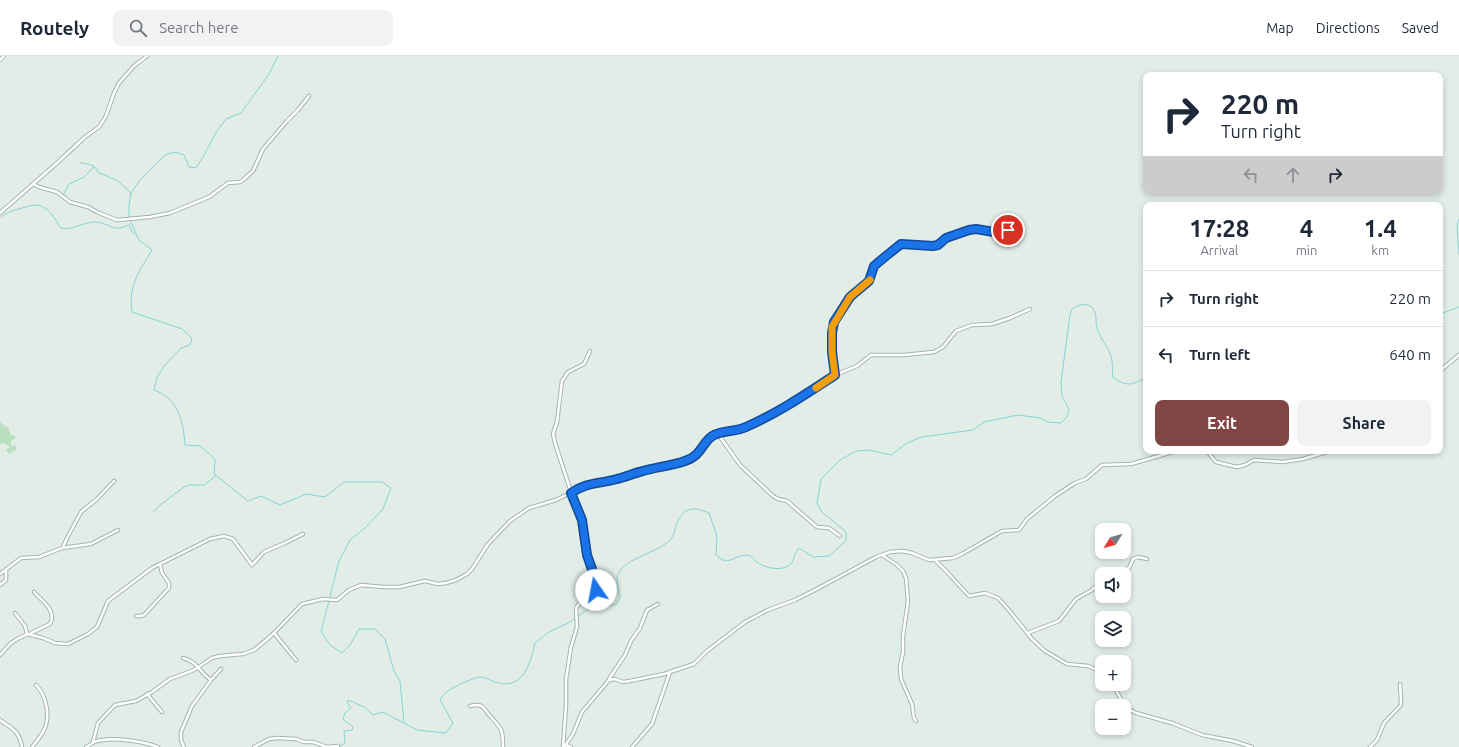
<!DOCTYPE html>
<meta charset="utf-8">
<style>
:root{--surface:#fff;--page:#f2f2f3;--text:#1f2937;--muted:#747a83;--line:#e0e1e3;--accent:#814544}
body{margin:0;font-family:Ubuntu,sans-serif;background:var(--page);color:var(--text);height:100vh;display:flex;flex-direction:column;font-size:15px;white-space:nowrap}
*{box-sizing:border-box;margin:0}
p{font-size:13px;color:var(--muted)}
.icon{flex:none;width:22px;height:22px;fill:none;stroke:currentColor;stroke-width:2;stroke-linecap:round;stroke-linejoin:round}
.map{position:relative;flex:1;overflow:hidden}
.sheet{position:absolute;left:1143px;top:146px;width:300px;height:252px;display:flex;flex-direction:column;background:var(--surface);border-radius:8px;box-shadow:0 2px 6px #0003}
.sheet>*{flex:none}
.hud{position:absolute;left:1143px;top:16px;width:300px;height:122px;border-radius:8px;box-shadow:0 2px 6px #0003;background:#fff;color:var(--text);overflow:hidden}
.needle{width:26px;rotate:233deg}
.buttons{position:absolute;left:1095px;top:467px;display:grid;gap:8px}
.buttons a{display:grid;place-items:center;width:36px;height:36px;border-radius:8px;background:var(--surface);box-shadow:0 2px 6px #0003;font-size:20px}
.pin{position:absolute;display:grid;place-items:center;width:34px;height:34px;color:#fff;margin:-17px;border:2px solid #fff;border-radius:50%;box-shadow:0 1px 4px #0007}
.me{position:absolute;width:44px;margin:-22px;rotate:348deg;stroke-linejoin:round;filter:drop-shadow(0 0 3px #0008)}
.turn{display:flex;align-items:center;gap:14px;height:84px;padding:0 12px;font-size:18px}
.turn .icon{width:52px;height:52px;stroke-width:2.5}
.turn b{display:block;font-size:28px;line-height:34px}
.lanes{display:flex;align-items:center;height:38px;padding:0 12px;background:#0003;justify-content:center;gap:20px;direction:ltr}
.lanes .off{opacity:.35}
.eta{display:flex;justify-content:space-evenly;align-items:center;height:68px;text-align:center}
.eta b{font-size:24px;font-weight:600;line-height:28px}
.button{display:flex;gap:8px;margin-top:auto;padding:8px 12px}
.button a{flex:1;height:46px;border-radius:8px;background:var(--accent);color:#fff;font-size:16px;font-weight:600;line-height:46px;text-align:center}
.button a+a{background:var(--page);color:var(--text)}
ul{padding:0;list-style:none}
li{display:flex;align-items:center;gap:12px;height:56px;padding:0 12px;border-top:1px solid var(--line)}
li div{flex:1}
li b{display:block;font-size:15px}
li em{font-style:normal}
header{display:flex;align-items:center;gap:24px;box-sizing:border-box;height:56px;padding:0 20px;background:var(--surface);border-bottom:1px solid var(--line)}
header strong{font-size:19px}
nav{display:flex;gap:22px;margin-inline-start:auto;font-size:14px}
.search{width:280px;height:36px;background:var(--page);display:flex;align-items:center;gap:10px;box-sizing:border-box;padding:0 14px;border-radius:8px;color:var(--muted);font-size:15px}
.map>svg:first-child{display:block}
.green{fill:#b9dfbf}
.lines{fill:none;stroke-linecap:round;stroke-linejoin:round}
.stream{stroke:#86d2d5;stroke-width:1}
.street-casing{stroke:#a4b5ad;stroke-width:4.5}
.street{stroke:#fff;stroke-width:2.5}
.route-casing{stroke:#114b97;stroke-width:10}
.route{stroke:#1a73e8;stroke-width:7}
.slow{stroke:#f59e0b;stroke-width:7}
</style>
<header>
<strong>Routely</strong>
<div class="search"><svg class="icon" aria-label="search" viewBox="0 0 24 24"><circle cx="10" cy="10" r="6"/><path d="M15 15l6 6"/></svg>Search here</div>
<nav><a>Map</a><a>Directions</a><a>Saved</a></nav>
</header>
<div class="map">
<svg width="1459" height="691" viewBox="0 0 1459 691">
<rect width="100%" height="100%" fill="#e1ede6"/>
<!-- green -->
<polygon class="green" points="0,366 5,371 8,371 11,379 14,379 16,382 10,386 12,391 15,389 17,393 9,398 6,394 10,391 5,387 1,388 0,387"/>
<g class="lines">
<!-- stream -->
<g class="stream">
<path d="M278,0L269,18L241,57L226,63L217,75L203,101L196,112L189,111L184,99L176,96L167,98L160,104L140,124L131,137L129,148V162L139,184L152,194C139,216 128,229 132,256L182,273L192,282L190,289L181,292L165,309L157,321L154,334C179,343 183,365 185,389L200,390L215,403L214,418L248,445L261,440L280,449L306,438L325,441L344,426H382L391,432L383,453L365,472L350,484L339,505L321,576L330,589L342,597L350,589L359,573H375L385,583L394,615L400,625L404,666"/>
<path d="M80,107C88,108 95,108 98,116L118,125L131,137"/>
<polyline points="63,139 69,128 84,121 94,111"/>
<path d="M1,161C8,156 14,154 22,152C26,151 31,149 35,149C48,149 55,163 61,172C72,175 83,166 95,166C111,167 111,177 129,169L132,176L137,180"/>
<polyline points="1459,163 1457,169 1459,199"/>
<polyline points="1440,258 1459,251"/>
<polyline points="153,456 159,450 184,431 189,429 204,429 216,420"/>
<path d="M339,691L345,687L344,675L352,674L353,671L343,663L345,657L351,652L347,646L348,644L364,651L373,659L383,656L417,674L446,677L453,667L440,644C442,641 445,637 448,635C455,630 474,621 482,621C488,622 493,626 499,627C524,633 531,605 535,587L549,576L570,566L587,554L594,551L611,550L616,548L620,542C619,536 617,529 617,523C618,503 659,497 670,484C674,480 675,473 677,467C684,450 695,451 709,457L717,480L716,498C727,513 735,498 748,499C752,500 754,504 758,507C766,512 780,515 788,510C795,507 793,497 799,492L813,501L829,500L846,485V476L821,455L817,447L821,423L840,404L856,395L869,394L891,399L907,387L922,381L973,374L984,366L1018,359L1040,362L1048,366L1061,367L1067,361L1069,353L1062,340L1061,326L1070,259L1072,253C1079,248 1091,245 1095,257C1097,262 1095,269 1098,275C1101,283 1108,291 1111,300C1113,306 1112,315 1113,322C1129,331 1130,329 1146,322"/>
</g>
<!-- street casing -->
<g class="street-casing">
<g id="street">
<polyline points="0,4 4,0"/>
<polyline points="33,128 39,131 57,136 70,146 88,151 99,157 117,164 150,161 170,157 209,141 228,127 240,126 243,124 253,115 263,93 287,65 298,54 309,40"/>
<polyline points="0,157 57,107 85,81 99,71 106,60 114,37 119,27 134,10 147,0"/>
<polyline points="1440,315 1459,299"/>
<polyline points="835,319 832,296 832,277 834,266 850,241 869,225 874,210 886,199 901,188 933,190 938,189 947,182 969,174 976,173 994,176 1008,174"/>
<polyline points="718,378 740,409 773,440 778,443 787,445 817,471 829,472 840,480"/>
<polyline points="1207,395 1216,406 1237,411 1245,409 1254,404 1283,406 1303,403 1330,395"/>
<polyline points="63,491 67,482 81,456 97,443 114,425"/>
<polyline points="882,499 897,509 903,515 906,522 908,545 903,580 903,596 900,611 901,623 912,648 914,662 916,665"/>
<polyline points="935,504 947,516 969,540 985,537 998,542 1008,553 1032,583 1045,595 1067,608 1088,610 1102,616"/>
<polyline points="0,518 21,502 39,501 62,492 91,488 118,474"/>
<polyline points="1112,518 1129,512 1133,503 1138,501 1147,503"/>
<polyline points="0,529 6,524 6,514"/>
<polyline points="15,557 25,570 27,578"/>
<polyline points="136,560 141,560 144,559 169,532 169,527 162,517 160,508"/>
<path d="M31,577L50,568C57,554 42,545 34,536"/>
<polyline points="274,577 296,604"/>
<polyline points="1028,577 1059,565 1076,543 1092,534 1102,525"/>
<polyline points="0,599 11,587 19,582 28,578 43,582 55,587 68,588 88,578 97,571 108,545 152,512 210,483 224,480 233,483 252,509 264,496 285,487 303,478"/>
<path d="M183,602C197,605 200,617 211,624"/>
<polyline points="609,623 625,599 631,585 640,572 647,554 658,548"/>
<polyline points="1114,628 1116,634 1125,651 1136,657 1172,667 1202,679 1233,685 1252,691"/>
<polyline points="147,638 162,656"/>
<path d="M470,650C484,647 482,651 490,660C502,673 503,673 503,691"/>
<path d="M0,664C13,673 19,675 22,691"/>
<polyline points="93,686 98,667 115,649 136,645 152,636 170,623 194,614 212,602 220,600 243,598 254,594 271,580 302,548 323,543 337,544 349,534 361,529 383,531 399,531 425,525 438,528 446,527 456,524 467,518 472,513 488,488 510,465 529,452 556,444 586,429 619,423 641,415 675,408 691,403 698,397 712,380 727,375 741,374 769,361 804,340 835,319 857,310 871,299 904,299 934,296 943,291 956,275 972,269 992,268 1010,262 1030,253"/>
<polyline points="566,689 571,691"/>
<path d="M32,691C36,686 40,681 43,676C51,662 47,640 36,629"/>
<path d="M86,691C90,689 93,686 97,685C114,681 142,685 158,691"/>
<polyline points="184,691 181,684 181,676 192,650 211,624 221,613"/>
<polyline points="254,691 269,683 277,682 296,683 304,686 313,686 327,691 338,690"/>
<polyline points="563,691 566,650 566,623 571,591 577,571 576,552 581,545 592,541 595,538 596,528 587,499 582,464 574,445 555,387 553,378 557,366 562,325 568,316 584,308 590,295"/>
<polyline points="564,691 573,678 582,656 609,624 615,623 623,626 630,625 664,618 694,608 707,595 745,566 768,554 795,544 815,534 876,501 890,496 903,495 912,497 929,504 953,502 962,498 1002,475 1019,474 1027,463 1055,440 1075,427 1086,423 1102,409 1131,408 1176,395"/>
<polyline points="632,691 652,668 670,616"/>
<polyline points="1370,691 1377,684 1384,667 1401,649 1401,646 1400,628"/>
</g>
</g>
<!-- street -->
<use href="#street" class="street"/>
</g>
<g class="lines">
<!-- route casing -->
<g class="route-casing">
<path id="route" d="M596,534L594,519L587,499L582,464L571,437C587,426 599,428 617,423C626,421 634,417 643,415C657,411 671,410 685,405C703,399 702,385 714,379C724,374 736,376 746,371C778,357 806,338 835,319L832,296V277L834,266L850,241L869,225L874,210L886,200L901,188L933,190L938,189L946,182L969,174L976,173L994,176L1008,174"/>
</g>
<!-- route -->
<use href="#route" class="route"/>
<!-- slow -->
<polyline class="slow" points="816,332 835,319 832,296 832,271 850,241 870,224"/>
</g>
</svg>
<div class="buttons">
<a><svg class="needle" viewBox="-14 -14 28 28"><path d="M0-13l5 13h-10z" fill="#e53935"/><path d="M0 13l5-13h-10z" fill="#747a83"/></svg></a>
<a><svg class="icon" aria-label="sound" viewBox="0 0 24 24"><path d="M4 9h4l5-4v14l-5-4H4zM17 9q2 3 0 6"/></svg></a>
<a><svg class="icon" aria-label="layers" viewBox="0 0 24 24"><path d="M12 4l9 5-9 5-9-5zM3 14l9 5 9-5"/></svg></a>
<a>+</a>
<a>−</a>
</div>
<div class="pin" style="left:1008px;top:174px;background:#d93025"><svg class="icon" aria-label="arrive" viewBox="0 0 24 24"><path d="M6 21V4h12l-3 4 3 4H6"/></svg></div>
<svg class="me" style="left:596px;top:534px" viewBox="-20 -20 40 40"><circle r="19" fill="#fff"/><path d="M0-13L10 11 0 6-10 11z" fill="#1a73e8"/></svg>
<div class="hud">
<div class="turn"><svg class="icon" aria-label="right" viewBox="0 0 24 24"><path d="M7 20v-9h11M14 6l5 5-5 5"/></svg><div><b>220 m</b>Turn right</div></div>
<div class="lanes"><svg class="icon off" aria-label="left" viewBox="0 0 24 24"><path d="M17 20v-9H6M10 6l-5 5 5 5"/></svg><svg class="icon off" aria-label="ahead" viewBox="0 0 24 24"><path d="M12 20V5M6 11l6-6 6 6"/></svg><svg class="icon" aria-label="right" viewBox="0 0 24 24"><path d="M7 20v-9h11M14 6l5 5-5 5"/></svg></div>
</div>
<section class="sheet">
<div class="eta">
<div><b>17:28</b><p>Arrival</p></div>
<div><b>4</b><p>min</p></div>
<div><b>1.4</b><p>km</p></div>
</div>
<ul>
<li><svg class="icon" aria-label="right" viewBox="0 0 24 24"><path d="M7 20v-9h11M14 6l5 5-5 5"/></svg><div><b>Turn right</b></div><em>220 m</em></li>
<li><svg class="icon" aria-label="left" viewBox="0 0 24 24"><path d="M17 20v-9H6M10 6l-5 5 5 5"/></svg><div><b>Turn left</b></div><em>640 m</em></li>
</ul>
<div class="button"><a>Exit</a><a>Share</a></div>
</section>
</div>
